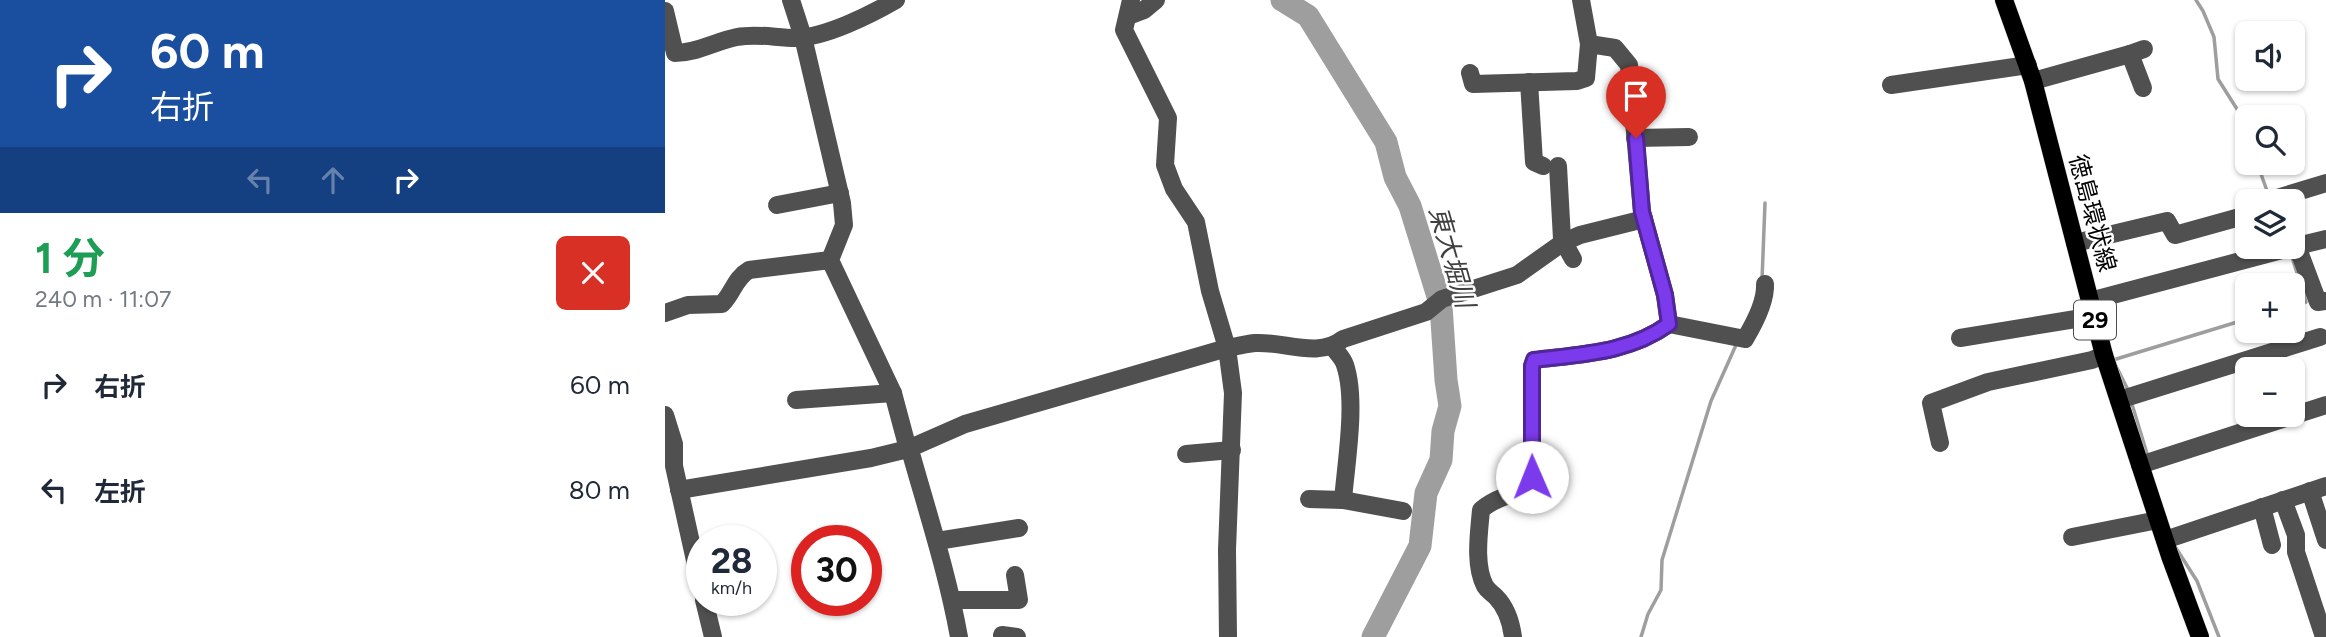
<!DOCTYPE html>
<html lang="ja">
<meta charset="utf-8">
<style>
:root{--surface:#fff;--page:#f6f6f7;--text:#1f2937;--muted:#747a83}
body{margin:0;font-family:Figtree,"Noto Sans JP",sans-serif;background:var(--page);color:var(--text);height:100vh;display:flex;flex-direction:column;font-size:26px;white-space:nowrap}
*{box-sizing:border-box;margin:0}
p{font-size:23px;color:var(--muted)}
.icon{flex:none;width:38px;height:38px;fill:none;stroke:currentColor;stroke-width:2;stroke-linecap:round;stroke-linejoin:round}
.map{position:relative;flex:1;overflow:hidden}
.sheet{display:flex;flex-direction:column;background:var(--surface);width:665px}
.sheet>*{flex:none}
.top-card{background:#1a4fa0;color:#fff;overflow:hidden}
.controls{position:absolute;left:1570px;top:21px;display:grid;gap:14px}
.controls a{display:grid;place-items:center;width:70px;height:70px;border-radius:10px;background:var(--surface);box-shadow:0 2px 5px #0004;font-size:35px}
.speed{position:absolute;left:21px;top:525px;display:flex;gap:14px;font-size:35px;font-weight:700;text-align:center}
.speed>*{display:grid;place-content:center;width:91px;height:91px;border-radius:50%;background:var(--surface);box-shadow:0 2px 5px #0004;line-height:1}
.speed small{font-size:18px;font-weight:400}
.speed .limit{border:10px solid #d22;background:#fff;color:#111}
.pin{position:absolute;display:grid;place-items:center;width:60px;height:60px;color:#fff;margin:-72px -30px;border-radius:50% 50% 50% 0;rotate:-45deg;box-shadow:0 0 7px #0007}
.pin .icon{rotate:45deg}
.me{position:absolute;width:77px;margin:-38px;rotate:359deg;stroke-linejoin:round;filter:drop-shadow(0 0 5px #0008)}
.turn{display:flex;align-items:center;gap:24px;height:147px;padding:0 35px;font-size:32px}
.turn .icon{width:91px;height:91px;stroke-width:2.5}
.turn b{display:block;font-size:49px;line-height:60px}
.lanes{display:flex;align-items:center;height:66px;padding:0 35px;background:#0003;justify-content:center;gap:35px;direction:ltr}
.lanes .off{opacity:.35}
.round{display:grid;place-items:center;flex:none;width:74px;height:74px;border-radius:10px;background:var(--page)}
.summary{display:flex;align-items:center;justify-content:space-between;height:119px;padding:0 35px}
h1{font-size:42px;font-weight:700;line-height:52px;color:#1e9e55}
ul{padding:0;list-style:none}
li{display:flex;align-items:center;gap:21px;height:105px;padding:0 35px}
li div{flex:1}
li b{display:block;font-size:26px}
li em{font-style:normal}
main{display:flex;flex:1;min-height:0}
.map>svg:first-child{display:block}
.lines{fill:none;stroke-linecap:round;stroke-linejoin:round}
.stream{stroke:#9e9e9e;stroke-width:3.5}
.river{stroke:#9e9e9e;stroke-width:23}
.major-casing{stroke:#dbdbdb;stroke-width:19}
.minor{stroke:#505050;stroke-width:18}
.major{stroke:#000;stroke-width:18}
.route-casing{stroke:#51269a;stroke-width:18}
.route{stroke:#7c3aed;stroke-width:12}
.labels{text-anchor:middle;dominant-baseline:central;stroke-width:5;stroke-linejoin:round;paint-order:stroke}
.shield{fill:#fff;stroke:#4c4c4c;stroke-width:2}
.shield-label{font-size:23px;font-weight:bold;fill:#000}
.street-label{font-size:24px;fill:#000;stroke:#fff}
.water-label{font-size:26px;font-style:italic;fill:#3f3f3f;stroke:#fff}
</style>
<main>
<section class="sheet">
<div class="top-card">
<div class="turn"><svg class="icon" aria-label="right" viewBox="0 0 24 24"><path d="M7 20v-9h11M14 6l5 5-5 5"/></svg><div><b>60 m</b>右折</div></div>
<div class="lanes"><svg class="icon off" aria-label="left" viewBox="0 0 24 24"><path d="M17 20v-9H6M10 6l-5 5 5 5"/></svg><svg class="icon off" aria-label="ahead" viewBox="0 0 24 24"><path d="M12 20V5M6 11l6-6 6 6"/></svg><svg class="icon" aria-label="right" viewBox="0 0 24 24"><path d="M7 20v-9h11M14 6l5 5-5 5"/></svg></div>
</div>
<div class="summary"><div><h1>1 分</h1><p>240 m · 11:07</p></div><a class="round" style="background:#d93025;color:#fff"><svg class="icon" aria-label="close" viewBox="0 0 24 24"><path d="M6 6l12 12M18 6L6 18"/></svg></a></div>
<ul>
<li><svg class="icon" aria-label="right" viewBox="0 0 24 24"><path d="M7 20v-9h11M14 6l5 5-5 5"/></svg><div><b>右折</b></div><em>60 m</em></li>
<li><svg class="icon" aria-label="left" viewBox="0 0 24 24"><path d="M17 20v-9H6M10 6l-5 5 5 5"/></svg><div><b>左折</b></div><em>80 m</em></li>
</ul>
</section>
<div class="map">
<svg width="1661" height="637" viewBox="0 0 1661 637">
<rect width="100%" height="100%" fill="#fff"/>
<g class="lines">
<!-- stream -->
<g class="stream">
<polyline points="1531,0 1538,11 1549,37 1553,79 1577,117 1582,132"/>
<polyline points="1592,163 1605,199"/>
<polyline points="1627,257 1641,302 1628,306"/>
<polyline points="1097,280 1100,203"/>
<polyline points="1463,390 1448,360 1582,319"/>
<polyline points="1466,401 1483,457"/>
<polyline points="1511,548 1532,581 1554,637"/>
<polyline points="976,637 983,614 996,590 997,560 1046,401 1071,345"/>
</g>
<!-- river -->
<polyline class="river" points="617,0 643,16 721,142 730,177 745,206 776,306 781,380 785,406 778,431 776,460 761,493 755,546 708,637"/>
<!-- major casing -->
<g class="major-casing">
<polyline id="major" points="1339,0 1368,81 1439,355 1505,556 1535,637"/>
</g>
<!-- minor -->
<g class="minor">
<path d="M126,0L138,37L177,203L179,225L165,260L228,393L243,449L247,457C264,517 283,576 294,637"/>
<polyline points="466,0 459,30 503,118 500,165 509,189 531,222 545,291 562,348 568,393 562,550 563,637"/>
<path d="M0,11L10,53C32,53 51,41 72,37C92,33 111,38 131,38C161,37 205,15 231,0"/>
<polyline points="463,16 479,10 491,0"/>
<polyline points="805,73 808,84 912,81 921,78 924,44"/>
<polyline points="1368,81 1465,54"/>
<polyline points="864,82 869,162 878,166"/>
<polyline points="1226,85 1363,65"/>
<polyline points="1478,88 1465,54 1479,49"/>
<polyline points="970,138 1024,137"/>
<polyline points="893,166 897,239 908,259"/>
<polyline points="1614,201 1612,198 1661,183"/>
<polyline points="112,205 175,193"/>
<polyline points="1661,239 1632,246 1653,302 1661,301"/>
<polyline points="1410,243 1502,221 1510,235 1582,215"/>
<polyline points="1425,301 1632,246 1628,236"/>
<path d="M0,313L23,305L57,304C68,293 70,278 84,270L165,260"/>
<path d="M1004,324L1080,339C1089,324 1101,302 1100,284"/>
<polyline points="1295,338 1429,316"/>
<path d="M668,347C672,353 678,358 680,365C692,400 681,463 678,500"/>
<polyline points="131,400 228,393"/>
<polyline points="1454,400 1655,337"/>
<polyline points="0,415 9,444 9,466 37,592"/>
<polyline points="1275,443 1266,403 1323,382 1427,360 1439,355"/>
<polyline points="521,454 567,450"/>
<polyline points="1475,465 1661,405"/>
<path d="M14,490L206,458L243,449L300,424L562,348C572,346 581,344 590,343C619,341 653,359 678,339L761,312L777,299L852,275L897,243L915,235L979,219"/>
<polyline points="1645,491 1661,540"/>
<polyline points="644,499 678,500 738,511"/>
<polyline points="1618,500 1631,535 1631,552 1659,637"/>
<polyline points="1597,507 1607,545"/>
<polyline points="1407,537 1493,520"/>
<polyline points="1500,540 1661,486"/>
<polyline points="272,541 354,528"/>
<polyline points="39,600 48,637"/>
<polyline points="287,600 354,600 350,575"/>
<polyline points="337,635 352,637"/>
<path d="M848,637C846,622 842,608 831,597C827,593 823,591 820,586C809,565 814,533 816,510C834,493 852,499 867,477V366L869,360C917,354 964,353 1004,324L1000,295L977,212L964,65L950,48L924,44L916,0"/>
</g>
<!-- major -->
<use href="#major" class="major"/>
</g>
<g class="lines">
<!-- route casing -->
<g class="route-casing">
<path id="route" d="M867,477V366L869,360C917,354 964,353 1004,324L1000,295L977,212L971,138"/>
</g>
<!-- route -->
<use href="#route" class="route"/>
</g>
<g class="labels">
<!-- shield labels -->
<rect class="shield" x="1409" y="300.5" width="42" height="39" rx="5"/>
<g class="shield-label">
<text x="1430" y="320">29</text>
</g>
<!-- street labels -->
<g class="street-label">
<text transform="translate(1428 213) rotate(75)">徳島環状線</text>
</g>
<!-- water labels -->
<g class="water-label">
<text transform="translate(787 257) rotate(74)">東大堀川</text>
</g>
</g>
</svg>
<div class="controls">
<a><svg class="icon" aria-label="sound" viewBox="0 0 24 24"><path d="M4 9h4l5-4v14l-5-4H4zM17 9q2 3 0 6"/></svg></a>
<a><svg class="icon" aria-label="search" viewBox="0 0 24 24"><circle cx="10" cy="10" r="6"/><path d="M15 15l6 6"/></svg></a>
<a><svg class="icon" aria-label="layers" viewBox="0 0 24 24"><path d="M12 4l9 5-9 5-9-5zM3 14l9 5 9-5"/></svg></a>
<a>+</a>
<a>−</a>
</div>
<div class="speed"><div>28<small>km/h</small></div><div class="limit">30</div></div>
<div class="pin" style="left:971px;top:138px;background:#d93025"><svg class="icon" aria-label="arrive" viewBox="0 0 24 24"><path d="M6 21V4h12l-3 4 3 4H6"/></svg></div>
<svg class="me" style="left:867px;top:477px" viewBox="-20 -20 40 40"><circle r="19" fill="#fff"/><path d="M0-13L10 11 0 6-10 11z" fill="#7c3aed"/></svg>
</div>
</main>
